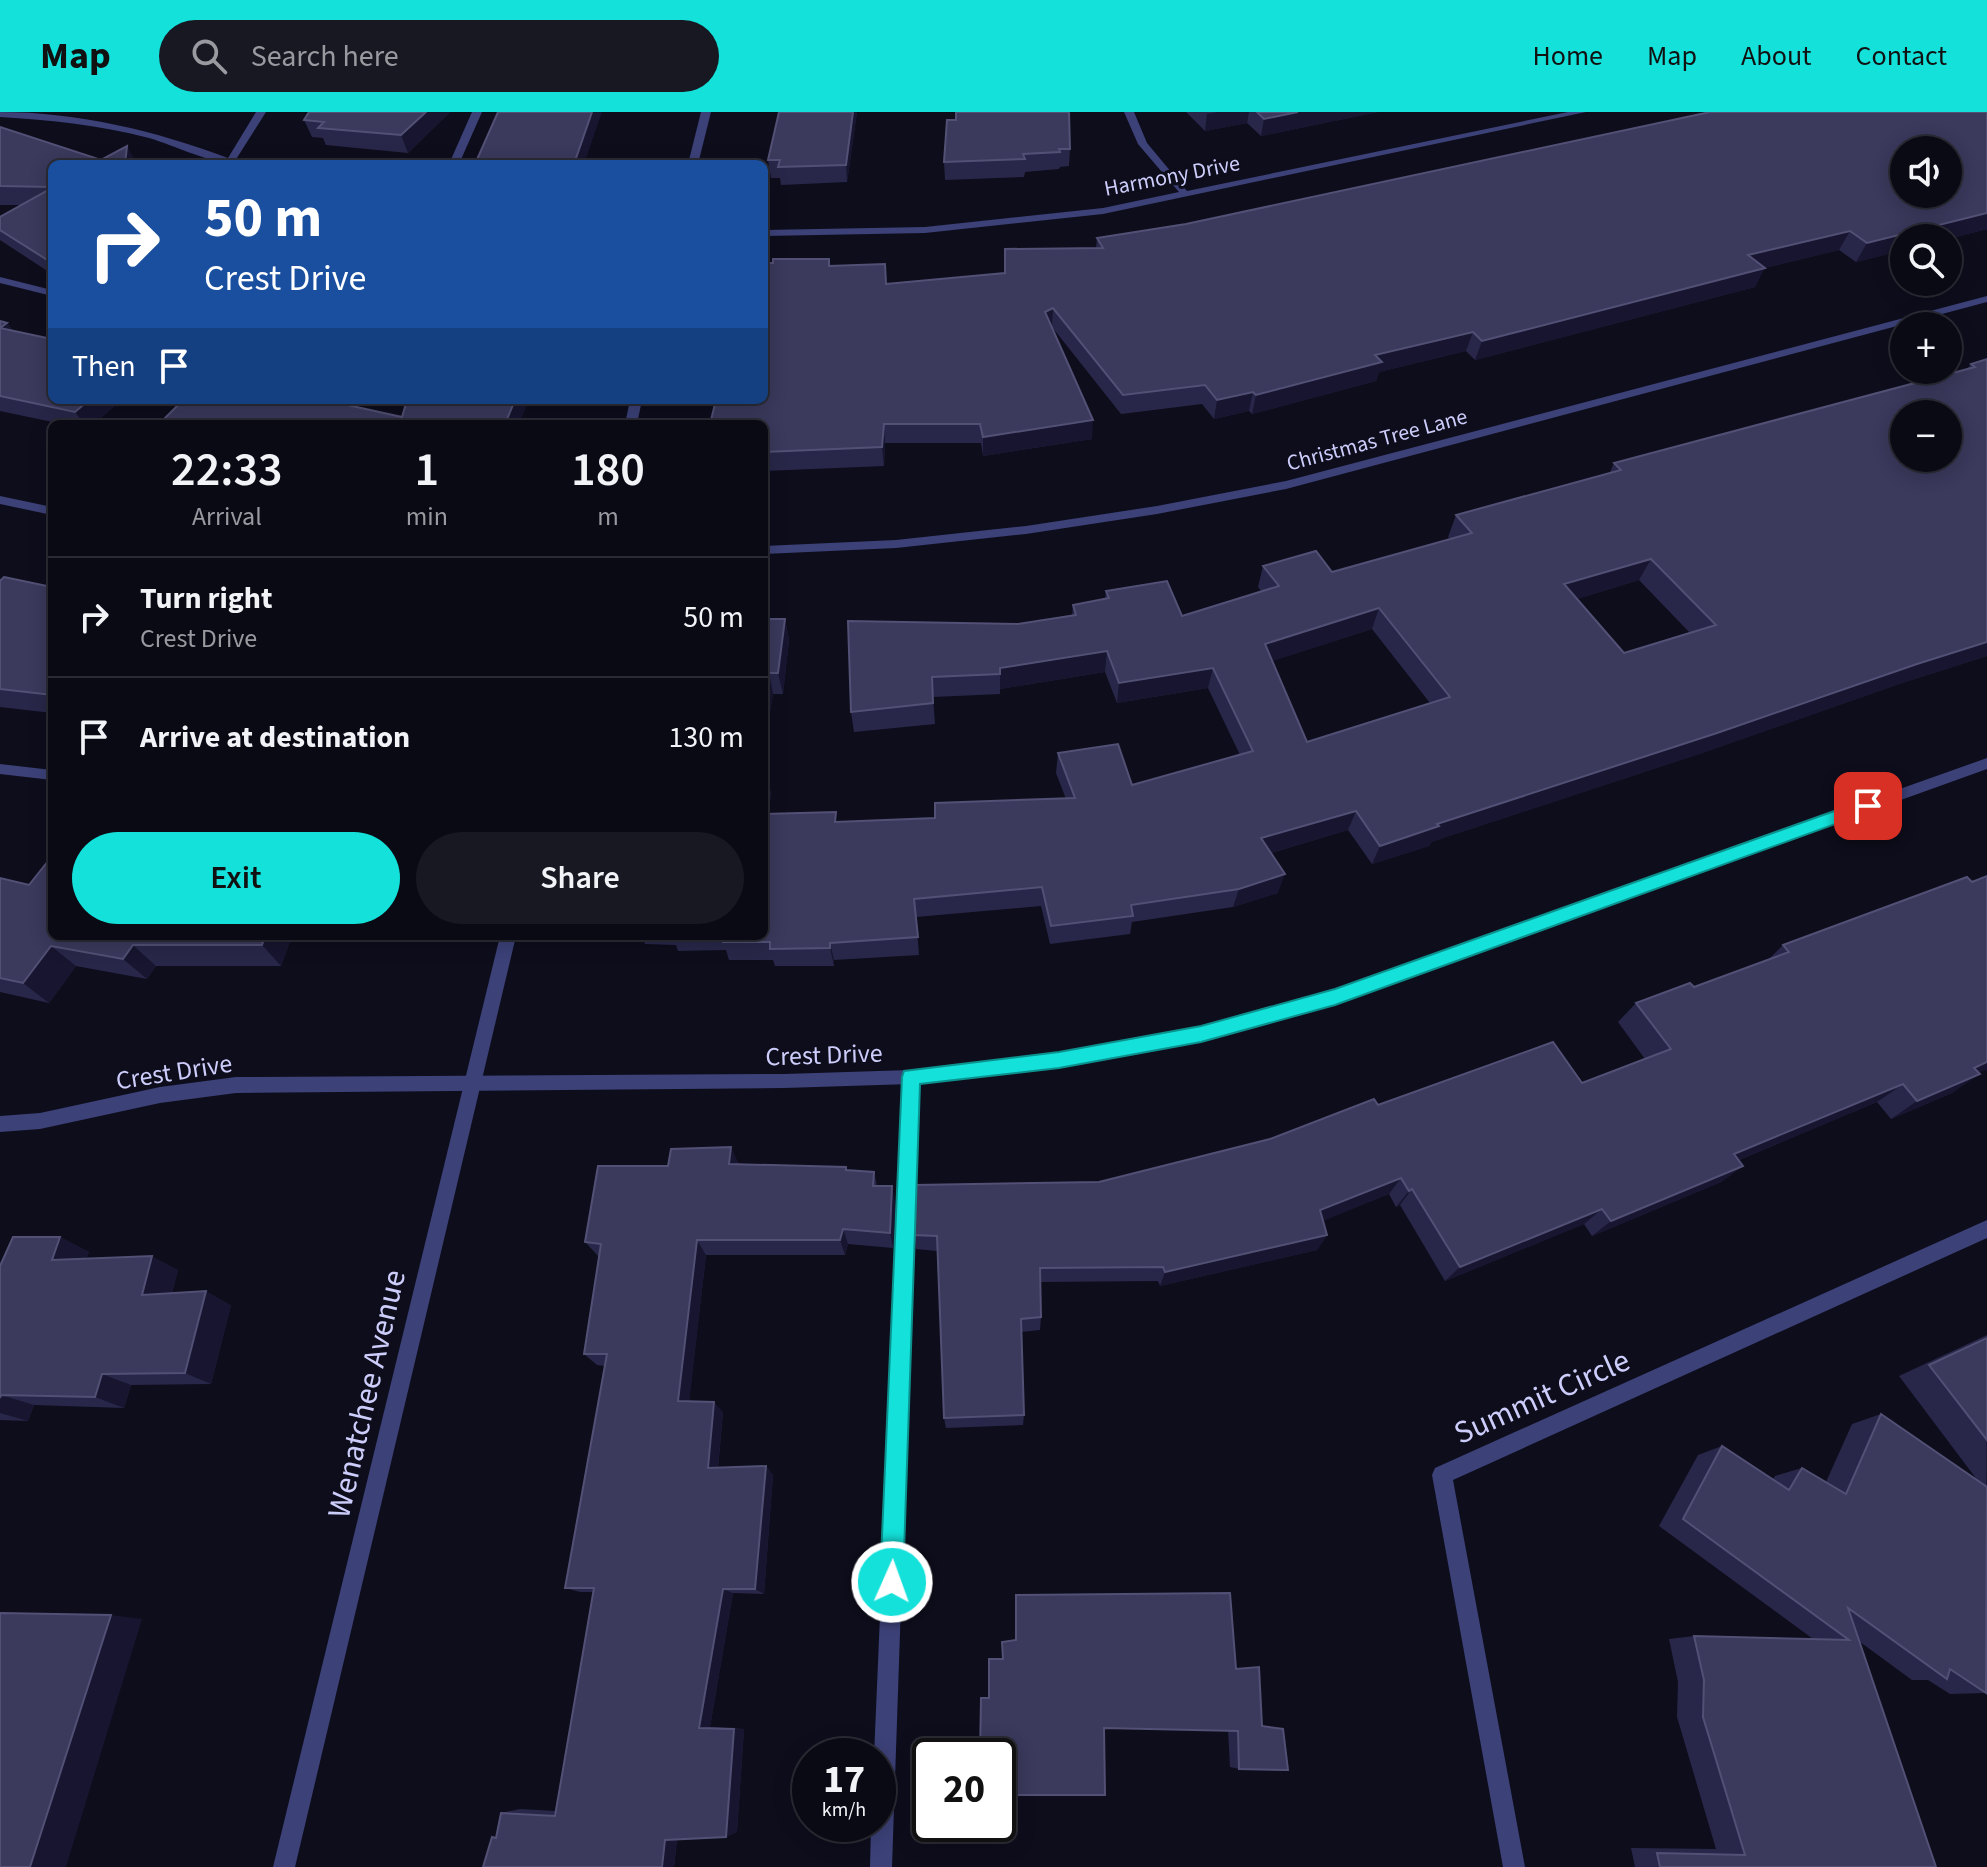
<!DOCTYPE html>
<meta charset="utf-8">
<style>
:root{--surface:#0a0a15;--page:#181822;--text:#f1f3f6;--muted:#999aa0;--line:#2a2b34;--accent:#13e1da}
body{margin:0;font-family:"Source Sans 3",sans-serif;background:var(--page);color:var(--text);height:100vh;display:flex;flex-direction:column;font-size:30px;white-space:nowrap}
*{box-sizing:border-box;margin:0}
p{font-size:26px;color:var(--muted)}
.icon{flex:none;width:44px;height:44px;fill:none;stroke:currentColor;stroke-width:2;stroke-linecap:round;stroke-linejoin:round}
.map{position:relative;flex:1;overflow:hidden}
.sheet{position:absolute;left:48px;top:308px;width:720px;height:520px;display:flex;flex-direction:column;background:var(--surface);border-radius:12px;box-shadow:0 4px 20px #0003,0 0 0 2px var(--line)}
.sheet>*{flex:none}
.guide{position:absolute;left:48px;top:48px;width:720px;height:244px;border-radius:12px;box-shadow:0 4px 20px #0003,0 0 0 2px var(--line);background:#1a4fa0;color:#fff;overflow:hidden}
.controls{position:absolute;left:1890px;top:24px;display:grid;gap:16px}
.controls a{display:grid;place-items:center;width:72px;height:72px;border-radius:50%;background:var(--surface);box-shadow:0 4px 20px #0003,0 0 0 2px var(--line);font-size:40px}
.speed{position:absolute;left:792px;top:1626px;display:flex;gap:16px;font-size:40px;font-weight:700;text-align:center}
.speed>*{display:grid;place-content:center;width:104px;height:104px;border-radius:50%;background:var(--surface);box-shadow:0 4px 20px #0003,0 0 0 2px var(--line);line-height:1}
.speed small{font-size:20px;font-weight:400}
.speed .limit{border:4px solid #111;border-radius:12px;background:#fff;color:#111}
.pin{position:absolute;display:grid;place-items:center;width:68px;height:68px;color:#fff;margin:-34px;border-radius:16px;box-shadow:0 4px 12px #0006}
.me{position:absolute;width:88px;margin:-44px;rotate:2deg;stroke-linejoin:round;filter:drop-shadow(0 0 6px #0008)}
.turn{display:flex;align-items:center;gap:28px;height:168px;padding:0 24px;font-size:36px}
.turn .icon{width:104px;height:104px;stroke-width:2.5}
.turn b{display:block;font-size:56px;line-height:68px}
.then{display:flex;align-items:center;height:76px;padding:0 24px;background:#0003;gap:16px;font-size:30px}
.eta{display:flex;justify-content:space-evenly;align-items:center;height:136px;text-align:center}
.eta b{font-size:48px;font-weight:600;line-height:56px}
.cta{display:flex;gap:16px;margin-top:auto;padding:16px 24px}
.cta a{flex:1;height:92px;border-radius:48px;background:var(--accent);color:#111;font-size:32px;font-weight:600;line-height:92px;text-align:center}
.cta a+a{background:var(--page);color:var(--text)}
ul{padding:0;list-style:none}
li{display:flex;align-items:center;gap:24px;height:120px;padding:0 24px;border-top:2px solid var(--line)}
li div{flex:1}
li b{display:block;font-size:30px}
li em{font-style:normal}
header{display:flex;align-items:center;gap:48px;box-sizing:border-box;height:112px;padding:0 40px;background:var(--accent);color:#111}
header strong{font-size:38px}
nav{display:flex;gap:44px;margin-inline-start:auto;font-size:28px}
.search{width:560px;height:72px;background:var(--page);display:flex;align-items:center;gap:20px;box-sizing:border-box;padding:0 28px;border-radius:44px;color:var(--muted);font-size:30px}
.map>svg:first-child{display:block}
.lines{fill:none;stroke-linecap:round;stroke-linejoin:round}
.service{fill:#3c4178;fill-rule:evenodd}
.minor{fill:#3c4178;fill-rule:evenodd}
.tertiary{fill:#3c4178;fill-rule:evenodd}
.wall{fill:#292749;fill-rule:evenodd}
.shaded-wall{fill:#17152f}
.building{fill:#3b395c;stroke:#525075;stroke-width:2;fill-rule:evenodd}
.route{fill:#13e1da;stroke:#0c928e;stroke-width:2}
.labels{text-anchor:middle;dominant-baseline:central;stroke-width:6;stroke-linejoin:round;paint-order:stroke}
.far-street-label{font-size:22px;fill:#cdcdfb;stroke:#0e0d1c}
.street-label{font-size:26px;fill:#cdcdfb;stroke:#0e0d1c}
.near-street-label{font-size:32px;fill:#cdcdfb;stroke:#0e0d1c}
</style>
<header>
<strong>Map</strong>
<div class="search"><svg class="icon" aria-label="search" viewBox="0 0 24 24"><circle cx="10" cy="10" r="6"/><path d="M15 15l6 6"/></svg>Search here</div>
<nav><a>Home</a><a>Map</a><a>About</a><a>Contact</a></nav>
</header>
<div class="map">
<svg width="1987" height="1755" viewBox="0 0 1987 1755">
<rect width="100%" height="100%" fill="#0e0d1c"/>
<g class="lines">
<!-- service -->
<g class="service">
<polygon points="472,0 482,0 459,52 449,52"/>
<polygon points="0,165 52,178 52,184 0,171"/>
<polygon points="0,652 52,658 52,668 0,662"/>
<polygon points="911,958 917,960 919,965 892,1755 870,1755 871,1712 878,1712 878,1644 874,1644 903,965 905,960"/>
</g>
<!-- minor -->
<g class="minor">
<path d="M0,0C78,0 156,19 228,46L256,0H266L235,49L239,52C211,52 176,34 149,26C100,13 50,8 0,5Z"/>
<polygon points="1124,0 1134,0 1147,31 1187,79 1568,0 1586,0 1103,102 925,121 764,124 764,118 925,115 1103,96 1179,80 1138,32"/>
<polygon points="1987,646 1987,657 1335,892 1201,929 1059,955 911,972 784,976 236,981 160,991 40,1017 0,1020 0,1004 40,1001 160,975 236,965 784,962 911,958 1059,941 1201,915 1335,878"/>
<polygon points="1987,1108 1987,1126 1453,1368 1525,1755 1503,1755 1432,1363 1435,1356"/>
</g>
<!-- tertiary -->
<g class="tertiary">
<polygon points="701,0 711,0 698,52 688,52"/>
<polygon points="1987,184 1987,190 1286,377 1157,402 1026,422 896,436 764,442 764,434 896,428 1026,414 1157,394 1286,369"/>
<polygon points="630,288 642,288 637,312 625,312"/>
<polygon points="0,384 52,395 52,403 0,392"/>
<polygon points="500,824 516,824 295,1755 273,1755"/>
</g>
</g>
<!-- wall -->
<g class="wall">
<polygon points="450,0 408,41 326,33 323,26 312,25 304,8"/>
<polygon points="857,0 847,70 781,73 780,66 771,66 768,48"/>
<polygon points="1186,0 1378,0 1261,24 1247,11 1205,19"/>
<polygon points="1987,0 1987,117 1948,127 1904,126 1904,138 1856,150 1839,138 1764,156 1755,175 1475,248 1466,239 1379,260 1376,269 1252,302 1249,299 1214,307 1202,292 1121,302 1052,215 1092,327 983,344 981,331 885,331 884,354 764,359 764,312 829,147 830,154 887,172 1005,161 1096,136 1097,126"/>
<polygon points="947,8 1070,37 1069,54 1060,55 1059,57 1025,60 1024,65 945,68 944,50"/>
<polygon points="0,15 101,48 137,52 52,52 52,162 0,128 0,105 21,93 0,93"/>
<polygon points="0,209 7,211 13,219 52,288 121,288 94,312 62,312 0,299"/>
<path d="M1987,247V544L1899,572L1702,641L1431,730L1429,734L1372,752L1348,718L1271,741L1278,781L1233,795L1132,810L1130,822L1050,832L1041,794L916,805L919,843L834,848V854H775L773,848H729L726,838L678,839L676,833L645,832L641,824H764L766,661L771,681L768,702L837,710L935,706L1066,687L1056,661L1058,641L1132,673L1240,643L1208,576L1117,591L1105,560L1000,577V582L933,585L935,612L854,620L851,600L1018,512L1072,504L1073,493L1105,487L1106,479L1182,504L1261,479L1258,475L1263,454L1332,460L1450,427L1448,425L1456,403L1609,362L1614,351L1967,257L1971,252ZM1639,468L1690,521L1624,541L1577,487ZM1372,517L1430,591L1307,630L1272,549Z"/>
<polygon points="0,469 52,475 52,601 0,595"/>
<polygon points="764,507 785,507 789,528 783,582 773,582 770,599 764,599"/>
<polygon points="1987,764 1987,957 1978,960 1952,981 1891,1007 1877,990 1739,1048 1743,1054 1721,1070 1592,1124 1584,1112 1445,1169 1400,1093 1396,1095 1389,1082 1323,1108 1327,1123 1317,1138 1160,1174 1158,1169 1040,1170 1041,1205 1040,1218 1021,1220 1024,1303 1023,1313 946,1316 944,1306 937,1139 916,1137 914,1123 1099,1070 1270,1027 1378,993 1582,971 1645,947 1618,910 1636,891 1694,875 1768,848 1783,833"/>
<polygon points="0,766 29,773 52,824 292,824 281,854 156,854 147,867 76,854 49,891 0,880"/>
<polygon points="739,1052 874,1060 877,1074 895,1090 893,1136 848,1132 845,1143 706,1143 689,1289 723,1300 718,1356 766,1354 773,1363 764,1482 733,1481 710,1615 744,1617 737,1720 726,1725 677,1727 674,1755 483,1755 496,1724 501,1701 520,1697 556,1699 593,1480 580,1480 565,1476 605,1254 597,1253 584,1242 599,1145 585,1130 668,1054"/>
<polygon points="60,1125 89,1140 86,1147 178,1158 172,1181 231,1193 211,1272 131,1273 124,1296 34,1293 28,1309 0,1308 0,1154"/>
<polygon points="1987,1223 1986,1581 1950,1582 1928,1568 1912,1568 1860,1530 1936,1755 1635,1755 1631,1736 1716,1737 1677,1605 1678,1570 1669,1527 1694,1524 1813,1527 1659,1414 1698,1343 1722,1334 1773,1367 1775,1364 1802,1356 1826,1370 1852,1312 1881,1302 1978,1369 1899,1264"/>
<polygon points="1230,1481 1239,1657 1230,1655 1228,1618 989,1586 1015,1528 1016,1483"/>
</g>
<!-- shaded-wall -->
<g class="shaded-wall">
<polygon points="426,0 450,0 408,41 401,23"/>
<polygon points="592,0 602,0 584,52 574,52"/>
<polygon points="853,0 857,0 847,70 846,53"/>
<polygon points="1218,0 1249,0 1247,11 1205,19 1207,2"/>
<polygon points="1298,0 1378,0 1261,24 1264,7"/>
<polygon points="127,34 137,52 125,52"/>
<polygon points="1987,101 1987,117 1948,127 1904,126 1904,138 1856,150 1867,131"/>
<polygon points="1850,119 1839,138 1738,162 1748,143"/>
<polygon points="1765,156 1755,175 1475,248 1482,229"/>
<polygon points="1053,196 1052,215 1045,200"/>
<polygon points="7,211 20,228 0,216"/>
<polygon points="1473,220 1466,239 1379,260 1376,269 1252,302 1256,283 1375,243"/>
<polygon points="1253,280 1249,299 1214,307 1217,288"/>
<polygon points="89,288 121,288 94,312 84,312 75,300"/>
<polygon points="515,288 529,288 519,312 505,312"/>
<polygon points="1093,308 1092,327 983,344 983,325"/>
<polygon points="884,312 885,331 884,354 882,335"/>
<polygon points="1651,447 1639,468 1554,494 1564,472"/>
<polygon points="1379,496 1372,517 1260,553 1265,532"/>
<polygon points="785,507 789,528 783,582 778,561"/>
<polygon points="1987,530 1987,544 1899,572 1702,641 1431,730 1429,734 1372,752 1380,734 1437,712 1917,552"/>
<polygon points="1107,539 1105,560 1000,577 1000,556"/>
<polygon points="1213,556 1208,576 1117,591 1119,571"/>
<polygon points="769,561 773,582 770,599 766,579"/>
<polygon points="766,661 771,681 766,722 764,716 764,676"/>
<polygon points="1356,699 1348,718 1256,745 1261,726"/>
<polygon points="1285,762 1278,781 1233,795 1239,777"/>
<polygon points="265,824 292,824 281,854 262,833"/>
<polygon points="830,831 834,848 834,854 830,836"/>
<polygon points="133,833 156,854 147,867 123,847"/>
<polygon points="51,834 76,854 49,891 23,871"/>
<polygon points="1987,950 1987,957 1946,974 1974,956"/>
<polygon points="1980,962 1952,981 1891,1007 1917,989"/>
<polygon points="1903,972 1877,990 1712,1059 1734,1042"/>
<polygon points="731,1035 739,1052 729,1052"/>
<polygon points="1743,1054 1721,1070 1592,1124 1611,1109"/>
<polygon points="1401,1066 1389,1082 1311,1114 1320,1098"/>
<polygon points="892,1074 895,1090 893,1136 890,1121"/>
<polygon points="1412,1077 1400,1093 1396,1095 1409,1079"/>
<polygon points="1602,1097 1584,1112 1445,1169 1460,1155"/>
<polygon points="843,1117 848,1132 845,1143 840,1128"/>
<polygon points="1327,1123 1317,1138 1160,1174 1165,1160"/>
<polygon points="60,1125 89,1140 81,1162 52,1148"/>
<polygon points="697,1128 706,1143 688,1299 678,1289"/>
<polygon points="152,1144 178,1158 168,1196 142,1183"/>
<polygon points="206,1179 231,1193 211,1272 185,1261"/>
<polygon points="102,1262 131,1273 124,1296 95,1285"/>
<polygon points="1,1283 34,1293 28,1309 0,1301 0,1286"/>
<polygon points="714,1290 723,1300 717,1364 708,1356"/>
<polygon points="766,1354 773,1363 764,1482 755,1477"/>
<polygon points="723,1477 733,1481 710,1615 699,1616"/>
<polygon points="111,1503 142,1507 66,1755 30,1755"/>
<polygon points="734,1617 744,1617 737,1720 726,1725"/>
<polygon points="677,1723 674,1755 662,1755 665,1728"/>
</g>
<!-- building -->
<g class="building">
<polygon points="309,0 426,0 401,23 318,16 324,10 304,8"/>
<polygon points="498,0 592,0 574,52 475,52"/>
<polygon points="779,0 853,0 846,53 778,55 780,48 768,48"/>
<polygon points="956,0 1069,0 1070,37 1059,37 1060,40 1023,42 1025,47 944,50 947,8 956,8"/>
<polygon points="1257,0 1298,0 1264,7"/>
<path d="M1710,0H1987V101L1867,131L1850,119L1748,143L1765,156L1482,229L1473,220L1375,243L1382,250L1256,283L1253,280L1217,288L1205,273L1123,283L1053,196L1045,200L1093,308L983,325L980,312H884L882,335L764,340V312H710L716,288H764V151H773V147H829V154L885,152L886,172L1005,161V137L1103,136L1097,126L1186,112ZM1904,38H1948V82H1904Z"/>
<polygon points="0,15 101,48 127,34 125,52 52,52 52,75 0,74"/>
<polygon points="52,76 52,151 0,118 0,105"/>
<polygon points="0,209 7,211 0,216 52,227 52,288 89,288 75,300 0,284"/>
<path d="M1987,247V530L1917,552L1717,621L1437,712L1439,714L1380,734L1356,699L1261,726L1285,762L1239,777L1131,793L1133,804L1051,814L1042,775L914,787L918,825L830,831V836L770,837V830H723V824H764V702L836,700L835,710L935,706V691L1075,686L1058,641L1118,632L1132,673L1253,639L1213,556L1119,571L1107,539L1000,556V562L932,565L933,591L851,600L848,509L1018,512L1076,503L1073,493L1109,486L1106,479L1167,469L1182,504L1279,474L1263,454L1316,439L1332,460L1472,421L1456,403L1621,358L1614,351L1975,255L1971,252ZM1904,302H1948V346H1904ZM1651,447L1716,513L1624,541L1564,472ZM1379,496L1450,585L1307,630L1265,532Z"/>
<polygon points="183,288 325,288 402,305 407,288 515,288 505,312 159,312"/>
<polygon points="4,465 52,475 52,583 0,577 0,469"/>
<polygon points="764,507 785,507 778,561 769,561 766,579 764,579"/>
<polygon points="52,744 52,824 265,824 262,833 133,833 123,847 51,834 23,871 0,866 0,766 29,773"/>
<polygon points="1987,764 1987,950 1974,956 1980,962 1917,989 1903,972 1734,1042 1743,1054 1611,1109 1602,1097 1460,1155 1412,1077 1409,1079 1401,1066 1320,1098 1327,1123 1165,1160 1163,1155 1040,1156 1041,1205 1021,1207 1024,1303 944,1306 937,1124 914,1123 915,1073 1099,1070 1270,1027 1374,987 1378,993 1553,930 1582,971 1671,937 1636,891 1690,871 1694,875 1789,840 1783,833 1967,765 1972,770"/>
<polygon points="731,1035 729,1052 846,1055 846,1058 874,1060 873,1074 892,1074 890,1121 843,1117 840,1128 697,1128 678,1289 714,1290 708,1356 766,1354 755,1477 723,1477 699,1616 734,1617 726,1725 665,1728 662,1755 483,1755 492,1725 496,1726 501,1701 555,1704 594,1476 565,1476 607,1242 584,1242 601,1132 585,1130 598,1054 668,1054 671,1037"/>
<polygon points="13,1125 60,1125 52,1148 152,1144 142,1183 206,1179 185,1261 102,1262 95,1285 1,1283 0,1286 0,1154"/>
<polygon points="1987,1226 1987,1328 1929,1253"/>
<polygon points="1881,1302 1987,1375 1986,1581 1950,1557 1947,1567 1848,1496 1936,1755 1660,1755 1657,1741 1745,1743 1703,1605 1704,1568 1694,1524 1849,1528 1683,1407 1722,1334 1789,1378 1802,1356 1846,1382"/>
<polygon points="1230,1481 1236,1557 1259,1555 1262,1614 1283,1617 1288,1658 1239,1657 1238,1619 1104,1616 1105,1683 998,1683 998,1644 980,1644 981,1586 989,1586 989,1547 1003,1547 1002,1530 1016,1528 1016,1483"/>
<polygon points="0,1501 111,1503 30,1755 0,1755"/>
</g>
<!-- route -->
<polygon class="route" points="1868,687 1877,694 1874,698 1335,893 1201,930 1059,956 920,972 903,1470 900,1479 892,1482 883,1479 880,1470 902,965 904,959 1059,940 1201,914 1335,877"/>
<g class="labels">
<!-- far-street labels -->
<g class="far-street-label">
<text transform="translate(1172 64) rotate(-11)">Harmony Drive</text>
<text transform="translate(1377 328) rotate(-15)">Christmas Tree Lane</text>
</g>
<!-- street labels -->
<g class="street-label">
<text transform="translate(824 943) rotate(-2)">Crest Drive</text>
<text transform="translate(174 960) rotate(-9)">Crest Drive</text>
</g>
<!-- near-street labels -->
<g class="near-street-label">
<text transform="translate(367 1282) rotate(-77)">Wenatchee Avenue</text>
<text transform="translate(1542 1285) rotate(-24)">Summit Circle</text>
</g>
</g>
</svg>
<div class="controls">
<a><svg class="icon" aria-label="sound" viewBox="0 0 24 24"><path d="M4 9h4l5-4v14l-5-4H4zM17 9q2 3 0 6"/></svg></a>
<a><svg class="icon" aria-label="search" viewBox="0 0 24 24"><circle cx="10" cy="10" r="6"/><path d="M15 15l6 6"/></svg></a>
<a>+</a>
<a>−</a>
</div>
<div class="speed"><div>17<small>km/h</small></div><div class="limit">20</div></div>
<div class="pin" style="left:1868px;top:694px;background:#d93025"><svg class="icon" aria-label="arrive" viewBox="0 0 24 24"><path d="M6 21V4h12l-3 4 3 4H6"/></svg></div>
<svg class="me" style="left:892px;top:1470px" viewBox="-20 -20 40 40"><circle r="17" fill="#13e1da" stroke="#fff" stroke-width="3"/><path d="M0-11L8 9 0 5-8 9z" fill="#fff"/></svg>
<div class="guide">
<div class="turn"><svg class="icon" aria-label="right" viewBox="0 0 24 24"><path d="M7 20v-9h11M14 6l5 5-5 5"/></svg><div><b>50 m</b>Crest Drive</div></div>
<div class="then">Then<svg class="icon" aria-label="arrive" viewBox="0 0 24 24"><path d="M6 21V4h12l-3 4 3 4H6"/></svg></div>
</div>
<section class="sheet">
<div class="eta">
<div><b>22:33</b><p>Arrival</p></div>
<div><b>1</b><p>min</p></div>
<div><b>180</b><p>m</p></div>
</div>
<ul>
<li><svg class="icon" aria-label="right" viewBox="0 0 24 24"><path d="M7 20v-9h11M14 6l5 5-5 5"/></svg><div><b>Turn right</b><p>Crest Drive</p></div><em>50 m</em></li>
<li><svg class="icon" aria-label="arrive" viewBox="0 0 24 24"><path d="M6 21V4h12l-3 4 3 4H6"/></svg><div><b>Arrive at destination</b></div><em>130 m</em></li>
</ul>
<div class="cta"><a>Exit</a><a>Share</a></div>
</section>
</div>
